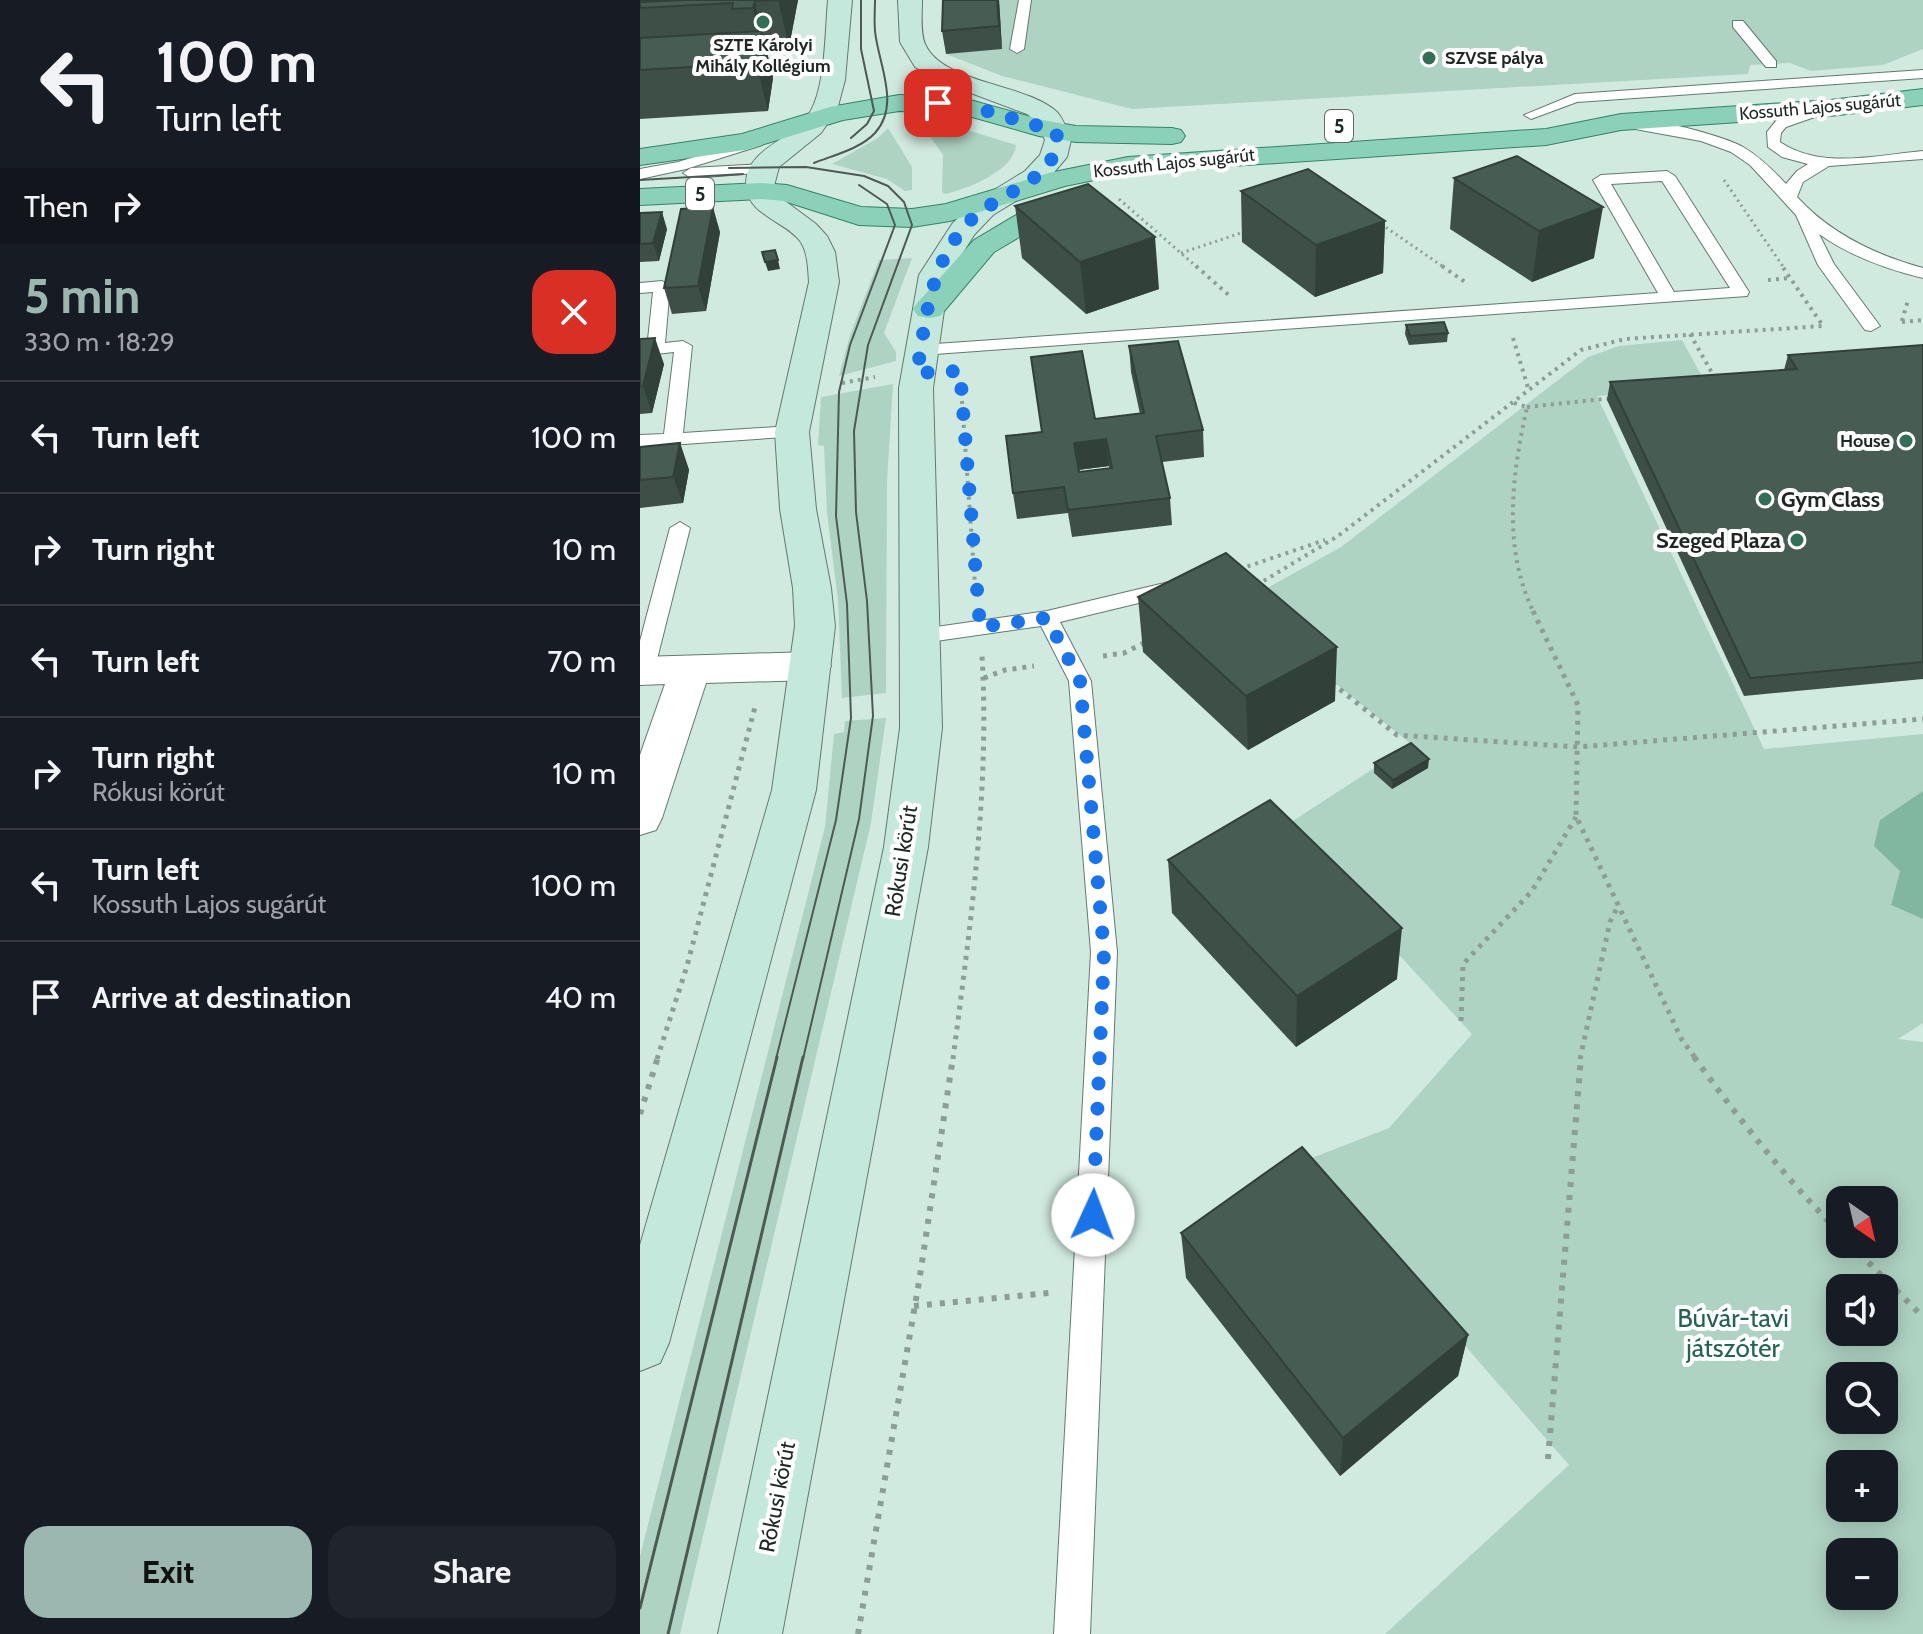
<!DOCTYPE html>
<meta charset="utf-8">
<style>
:root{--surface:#171b24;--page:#20242c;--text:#f1f3f6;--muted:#9ea1a6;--line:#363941;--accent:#9cb7af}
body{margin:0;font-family:Cabin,sans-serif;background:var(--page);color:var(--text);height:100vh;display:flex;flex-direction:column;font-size:30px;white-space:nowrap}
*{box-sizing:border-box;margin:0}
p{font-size:26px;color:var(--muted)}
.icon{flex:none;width:44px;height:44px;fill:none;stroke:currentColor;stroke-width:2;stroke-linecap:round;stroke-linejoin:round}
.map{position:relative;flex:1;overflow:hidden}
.sheet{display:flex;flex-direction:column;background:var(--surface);width:640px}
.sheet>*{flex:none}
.hud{background:#171b24;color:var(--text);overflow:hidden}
.needle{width:52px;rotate:146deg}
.tools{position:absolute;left:1186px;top:1186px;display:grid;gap:16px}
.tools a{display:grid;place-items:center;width:72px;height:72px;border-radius:16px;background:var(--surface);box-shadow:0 4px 20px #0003;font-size:40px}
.pin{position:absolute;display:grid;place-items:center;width:68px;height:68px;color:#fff;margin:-34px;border-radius:16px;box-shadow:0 4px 12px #0006}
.me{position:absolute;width:88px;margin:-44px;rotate:2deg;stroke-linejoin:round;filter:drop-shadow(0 0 6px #0008)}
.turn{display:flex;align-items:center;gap:28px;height:168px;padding:0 24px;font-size:36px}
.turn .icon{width:104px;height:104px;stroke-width:2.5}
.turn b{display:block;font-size:56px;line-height:68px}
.then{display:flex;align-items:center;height:76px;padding:0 24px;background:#0003;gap:16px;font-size:30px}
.round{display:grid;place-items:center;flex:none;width:84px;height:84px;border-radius:24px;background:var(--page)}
.overview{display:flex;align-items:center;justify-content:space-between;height:136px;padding:0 24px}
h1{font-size:48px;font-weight:700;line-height:60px;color:var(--accent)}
.button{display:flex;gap:16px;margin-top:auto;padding:16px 24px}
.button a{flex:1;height:92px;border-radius:24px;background:var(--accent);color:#111;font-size:32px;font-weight:700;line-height:92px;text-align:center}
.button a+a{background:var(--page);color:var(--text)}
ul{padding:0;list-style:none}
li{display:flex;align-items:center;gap:24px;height:112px;padding:0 24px;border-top:2px solid var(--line)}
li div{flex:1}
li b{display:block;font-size:30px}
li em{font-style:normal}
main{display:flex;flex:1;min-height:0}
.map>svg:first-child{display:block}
.green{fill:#afd3c3;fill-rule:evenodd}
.water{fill:#81b6a0}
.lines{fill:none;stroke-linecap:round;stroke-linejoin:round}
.lane-casing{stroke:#637970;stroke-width:2}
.street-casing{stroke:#637970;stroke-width:2}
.secondary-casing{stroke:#637970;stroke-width:2}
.primary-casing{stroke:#338267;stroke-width:2}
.path-far3{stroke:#8c9f96;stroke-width:3;stroke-dasharray:2 4;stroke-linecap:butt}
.path-far2{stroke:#8c9f96;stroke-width:4;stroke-dasharray:3 5;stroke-linecap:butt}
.path-far1{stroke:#8c9f96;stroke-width:5;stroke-dasharray:4 6;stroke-linecap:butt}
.path{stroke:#8c9f96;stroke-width:6;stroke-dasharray:5 8;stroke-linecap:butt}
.lane{fill:#fff;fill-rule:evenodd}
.street{fill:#fff;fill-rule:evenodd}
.secondary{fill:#c5e8dc;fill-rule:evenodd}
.primary{fill:#8bd1ba;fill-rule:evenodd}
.tram-far1{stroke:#4d5a54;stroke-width:2}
.tram{stroke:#4d5a54;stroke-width:3}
.wall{fill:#3d4f47;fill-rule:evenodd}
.shaded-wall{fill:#32403a}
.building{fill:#475c53;stroke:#32403a;stroke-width:2;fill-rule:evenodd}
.route{stroke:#1a73e8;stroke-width:14;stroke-dasharray:0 25.2}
.poi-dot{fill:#336e58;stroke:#fff;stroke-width:3}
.labels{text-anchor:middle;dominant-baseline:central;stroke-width:8;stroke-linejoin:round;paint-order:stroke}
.far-poi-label{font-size:18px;font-weight:bold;fill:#1e2723;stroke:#fff}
.far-street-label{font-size:18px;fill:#1e2723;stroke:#fff}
.shield{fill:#fff;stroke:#626865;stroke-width:2}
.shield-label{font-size:20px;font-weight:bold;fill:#1e2723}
.poi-label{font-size:22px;font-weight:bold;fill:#1e2723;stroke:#fff;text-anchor:start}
.street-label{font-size:22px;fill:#1e2723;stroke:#fff}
.near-park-label{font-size:26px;fill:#23644e;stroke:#fff}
</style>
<main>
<section class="sheet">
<div class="hud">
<div class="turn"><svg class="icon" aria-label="left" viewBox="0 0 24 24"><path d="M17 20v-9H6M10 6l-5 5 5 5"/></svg><div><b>100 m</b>Turn left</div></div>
<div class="then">Then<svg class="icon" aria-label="right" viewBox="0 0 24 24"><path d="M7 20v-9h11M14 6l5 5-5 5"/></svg></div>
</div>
<div class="overview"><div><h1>5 min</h1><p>330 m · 18:29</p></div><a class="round" style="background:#d93025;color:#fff"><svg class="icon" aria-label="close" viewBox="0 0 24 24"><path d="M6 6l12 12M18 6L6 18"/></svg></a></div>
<ul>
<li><svg class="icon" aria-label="left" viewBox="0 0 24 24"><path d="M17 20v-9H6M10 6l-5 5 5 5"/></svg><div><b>Turn left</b></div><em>100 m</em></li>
<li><svg class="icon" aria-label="right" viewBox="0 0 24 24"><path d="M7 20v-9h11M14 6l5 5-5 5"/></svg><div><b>Turn right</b></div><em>10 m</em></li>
<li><svg class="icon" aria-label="left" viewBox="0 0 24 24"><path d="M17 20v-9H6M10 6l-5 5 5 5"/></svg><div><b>Turn left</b></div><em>70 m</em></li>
<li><svg class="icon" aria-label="right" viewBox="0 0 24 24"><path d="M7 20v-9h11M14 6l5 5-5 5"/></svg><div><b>Turn right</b><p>Rókusi körút</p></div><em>10 m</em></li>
<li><svg class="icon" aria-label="left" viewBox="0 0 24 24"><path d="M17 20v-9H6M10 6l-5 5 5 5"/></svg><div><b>Turn left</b><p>Kossuth Lajos sugárút</p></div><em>100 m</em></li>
<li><svg class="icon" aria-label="arrive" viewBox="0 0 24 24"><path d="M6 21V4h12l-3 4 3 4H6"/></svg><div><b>Arrive at destination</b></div><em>40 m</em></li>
</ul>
<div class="button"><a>Exit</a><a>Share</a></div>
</section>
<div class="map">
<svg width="1283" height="1634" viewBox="0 0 1283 1634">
<rect width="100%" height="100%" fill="#d1eadf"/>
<!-- green -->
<g class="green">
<polygon points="306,0 1283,0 1283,49 1243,65 1171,71 1150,63 1110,65 1108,74 492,109 362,76 306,54"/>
<path d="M287,122L308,124L376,145C374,171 327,189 305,194L302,192L303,155L281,123Z"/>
<polygon points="248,128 272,167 272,190 265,191 247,179 192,164 238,138"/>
<polygon points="272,258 244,333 256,352 256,361 199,376 210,335 239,260"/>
<path d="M1042,340L1064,380L1038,390L957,396L1124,749L1283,734V791L1240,820L1260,871L1251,905L1283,919V1023L1258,1039L1283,1042V1634H745L929,1465L664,1161L749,1128L832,1034L642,828L771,744L597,605L701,547L948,357L979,346ZM1200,1200H1244V1244H1200ZM1200,1288H1244V1332H1200ZM1200,1376H1244V1420H1200ZM1200,1464H1244V1508H1200ZM1200,1552H1244V1596H1200Z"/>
<polygon points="253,384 247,482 246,693 202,698 198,600 187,513 184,446 178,445 181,397"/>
<polygon points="246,718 231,823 40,1634 0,1634 0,1556 185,827 194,734 204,732 205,721"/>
</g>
<!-- water -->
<polygon class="water" points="1283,791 1283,919 1251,905 1260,871 1234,846 1240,820"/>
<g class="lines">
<!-- lane casing -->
<g class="lane-casing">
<g id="lane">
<polygon points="379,0 391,0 384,49 377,53 370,49"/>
<polygon points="1093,21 1103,21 1136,61 1136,67 1126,67 1093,27"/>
<polygon points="1283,70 1283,78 937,102 891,119 884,115 935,94"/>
<path d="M1184,105L1191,109L1189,112L1146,127L1141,133L1140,142C1181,170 1237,155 1283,151V159L1189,166L1163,182L1157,197C1191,234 1235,255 1283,268V278C1246,269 1210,256 1179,234L1194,264L1240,326L1231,331L1225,330L1178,265L1156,215L1110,165L1091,152L1061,141L984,127L977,123C993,110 1084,136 1103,147C1120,157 1133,170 1146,184L1157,171L1168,164L1142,157L1128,147L1127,132L1136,121Z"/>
<polygon points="117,138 124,142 122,145 46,169 0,179 0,169 38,162"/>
<polygon points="124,164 129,166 129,172 51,178 43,173 51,168"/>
<path d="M1027,171L1035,176L1109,292L1107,296L281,355L272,350L281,345L1018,293L953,180L961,175ZM1022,181L1090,288L1034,292L971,184Z"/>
<polygon points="22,281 30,286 25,343 43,341 52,346 43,433 152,426 159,428 161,432 159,436 0,447 0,435 24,434 34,352 16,354 7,349 13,292 0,293 0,283"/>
<polygon points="40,522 50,528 14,671 11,676 0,678 0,641 30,528"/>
<polygon points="529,582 536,584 539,589 536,594 420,622 451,681 477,952 450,1634 414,1634 451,952 429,681 401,626 282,643 274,641 271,636 274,631 282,629 407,611"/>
</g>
</g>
<!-- street casing -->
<g class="street-casing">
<polygon id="street" points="171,652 185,656 191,666 185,676 171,680 66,683 22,818 16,830 0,835 0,755 25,684 0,685 0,657"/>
</g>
<!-- secondary casing -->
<g class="secondary-casing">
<g id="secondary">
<path d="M188,0H212L205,80L197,110L181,133L139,167L134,186L137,195L176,224L187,236L195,252L199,282L169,432L176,509L191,588L195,626L176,790L29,1343L20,1363L0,1371V1245L132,790L155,626L153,588L140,509L135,432L169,282C168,269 168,252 160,241C145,221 107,215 106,185C105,148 153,140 169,114C186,87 185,32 188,0Z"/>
<path d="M258,0H282C282,13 280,32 285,44C302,84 386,83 417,112C424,120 427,130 431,140L427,157L405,183L353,215L334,235L309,275L293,388L302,728L288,847L142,1634H78L244,847L260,728L259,388L279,275L312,224L333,203L385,171L400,155L405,140L398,123L387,114L304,83L275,67L260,42Z"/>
</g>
</g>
<!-- primary casing -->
<g class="primary-casing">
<g id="primary">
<polygon points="1283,89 1283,105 1190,116 981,130 906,145 488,173 425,186 310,221 272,227 219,225 144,201 121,199 0,205 0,189 121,183 147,185 221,207 272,209 306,204 409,173 488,157 906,129 981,114 1190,100"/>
<polygon points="259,95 319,97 402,120 436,126 532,128 541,130 545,136 541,142 532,144 436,142 399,136 318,113 259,111 203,120 105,150 0,165 0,149 102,134 190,107"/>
<polygon points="433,191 443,194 447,200 443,206 413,217 354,252 300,316 289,318 278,316 273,309 278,302 334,240 393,205"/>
</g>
</g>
<!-- path-far3 -->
<g class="path-far3">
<polyline points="1084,180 1144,268"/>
<polyline points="479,199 558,268"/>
<polyline points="741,224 805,268"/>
<polyline points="541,253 607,231"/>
</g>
<!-- path-far2 -->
<g class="path-far2">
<polyline points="556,266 592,298"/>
<polyline points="802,266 825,282"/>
<polyline points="1128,280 1150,278"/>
<polyline points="1262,321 1268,300"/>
<polyline points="1262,322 1283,320"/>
<polyline points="1050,334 1076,380"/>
<polyline points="873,338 889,391"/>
<polyline points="202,383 235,377"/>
<polyline points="322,401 336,599"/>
<path d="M874,403L887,407C872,475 862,548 894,613"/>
<polyline points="887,407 973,398"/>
<polyline points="600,569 685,540"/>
<polyline points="617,585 698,536 941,350 985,339 1183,326 1142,266"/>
</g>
<!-- path-far1 -->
<g class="path-far1">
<polyline points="893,611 938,705 936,816 1042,1040 1056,1059"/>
<polyline points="463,656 484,653 506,642"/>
<polyline points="344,678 365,670 394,666"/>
<polyline points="692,683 757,735 938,747 1283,719"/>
<polyline points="821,1021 823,964 892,891 936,817"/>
<polyline points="17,1059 47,966 115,707"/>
<path d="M313,1059C330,927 350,790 342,656"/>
<polyline points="940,1059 970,922 979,904"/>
</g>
<!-- path -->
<g class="path">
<path d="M1054,1057C1099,1119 1146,1179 1200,1233"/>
<polyline points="0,1114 18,1057"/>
<polyline points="1210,1244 1283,1317"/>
<polyline points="274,1306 409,1293"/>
<polyline points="908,1459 941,1057"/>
<polyline points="218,1634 279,1282 313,1057"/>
</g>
<!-- lane -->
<use href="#lane" class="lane"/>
<!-- street -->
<use href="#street" class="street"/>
<!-- secondary -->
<use href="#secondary" class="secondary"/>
<!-- primary -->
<use href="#primary" class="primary"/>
<!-- tram-far1 -->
<g class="tram-far1">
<polyline points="211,138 227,124 234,111 221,49 221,0"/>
<path d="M174,163C194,155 220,149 235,133C261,105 238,63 235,31C234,21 235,10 235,0"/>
<polyline points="89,168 166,167 224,176 248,186 264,202 272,225 228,345 214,431 216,512 227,601 233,716 219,819 163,1059"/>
<polyline points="0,180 103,174"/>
<polyline points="136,1059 196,820 211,718 207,604 196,516 199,392 210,345 255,225 247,204 219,185"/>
</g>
<!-- tram -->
<g class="tram">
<polyline points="0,1608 137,1057"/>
<polyline points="28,1634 163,1057"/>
</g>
</g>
<!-- wall -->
<g class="wall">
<polygon points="0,0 158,0 149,47 126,48 133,78 128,111 0,119"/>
<polygon points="359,0 362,49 306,54 302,31"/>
<polygon points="814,178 954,258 892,282 810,229"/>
<polygon points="601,191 745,221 743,273 675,297 602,242"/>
<polygon points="375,206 519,289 446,314 382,258"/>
<polygon points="0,213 27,229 19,261 0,262"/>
<polygon points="80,232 66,311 32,314 24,288"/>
<polygon points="766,325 808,333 807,342 769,345 765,334"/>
<polygon points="0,339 24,364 12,413 0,414"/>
<polygon points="1283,345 1283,679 1104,696 967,400 970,382 1144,370 1148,355"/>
<path d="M489,346L563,430L564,457L522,462L530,498L532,525L432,537L428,513L377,519L373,493L402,432L455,419L500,414L491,372ZM469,466V468L439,472L438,470Z"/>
<polygon points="40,443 49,470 43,503 0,508 0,447"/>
<polygon points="498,597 695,701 608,750 503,652"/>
<polygon points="734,763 788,768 752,789 734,773"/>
<polygon points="528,860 757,979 656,1047 532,913"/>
<polygon points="541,1233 828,1335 818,1376 700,1476 546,1278"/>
</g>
<!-- shaded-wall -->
<g class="shaded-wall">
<polygon points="2,0 31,0 29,7 2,2"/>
<polygon points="138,0 158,0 149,47"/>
<polygon points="357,0 359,0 362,49 359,26"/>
<polygon points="115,1 133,78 128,111 116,63 120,37 113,8"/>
<polygon points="73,207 80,232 66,311 58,286"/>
<polygon points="963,207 954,258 892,282 899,231"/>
<polygon points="22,212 27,229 19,261 13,243"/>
<polygon points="745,221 743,273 675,297 676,245"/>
<polygon points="515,237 519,289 446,314 440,262"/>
<polygon points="138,260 140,269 128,271 125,262"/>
<polygon points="15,338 24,364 12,413 3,386"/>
<polygon points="466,439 469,466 437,470 434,443"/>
<polygon points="40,443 49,470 43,503 33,477"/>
<polygon points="697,647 695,701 608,750 606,696"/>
<polygon points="789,759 788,768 752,789 753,780"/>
<polygon points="762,928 757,979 656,1047 657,996"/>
<polygon points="828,1335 818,1376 700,1476 703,1438"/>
</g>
<!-- building -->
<g class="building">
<polygon points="0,0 2,0 2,2 45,0 138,0 115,1 113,8 92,9 93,3 0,8"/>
<polygon points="303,0 357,0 359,26 302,31"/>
<polygon points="122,31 116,63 0,70 0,38"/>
<polygon points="877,156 963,207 899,231 814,178"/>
<polygon points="668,169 745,221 676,245 601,191"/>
<polygon points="448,184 515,237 440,262 375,206"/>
<polygon points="73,207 58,286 24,288 41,209"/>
<polygon points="22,212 13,243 0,244 0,213"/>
<polygon points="135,250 138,260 125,262 122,252"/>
<polygon points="804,322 808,333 770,336 766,325"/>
<polygon points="15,338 3,386 0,387 0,339"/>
<path d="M538,341L563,430L516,436L530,498L428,510L424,487L373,493L366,436L402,432L391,357L442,351L455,419L504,413L489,346ZM466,439L472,468L439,472L434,443Z"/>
<polygon points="1283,345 1283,662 1110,678 970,382 1157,369 1148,355"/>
<polygon points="40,443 33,477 0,480 0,447"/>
<polygon points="586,553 697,647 606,696 498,597"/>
<polygon points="771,743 789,759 753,780 734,763"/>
<polygon points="630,800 762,928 657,996 528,860"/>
<polygon points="662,1147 828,1335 703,1438 541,1233"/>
</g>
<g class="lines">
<!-- route -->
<path class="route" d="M298,103L336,108L416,131C426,177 358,193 332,219C290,260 286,317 277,373L320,371L340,627L407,618L440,681L464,952L453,1215"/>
</g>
<!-- markers -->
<g class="poi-dot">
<circle cx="123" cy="22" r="8"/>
<circle cx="789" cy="58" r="8"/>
<circle cx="1266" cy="441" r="8"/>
<circle cx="1125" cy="499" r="8"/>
<circle cx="1157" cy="540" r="8"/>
</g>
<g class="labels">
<!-- far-poi labels -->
<g class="far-poi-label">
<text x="123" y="45">SZTE Károlyi<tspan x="123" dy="21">Mihály Kollégium</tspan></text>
<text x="805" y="58" text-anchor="start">SZVSE pálya</text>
<text x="1250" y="441" text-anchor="end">House</text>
</g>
<!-- far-street labels -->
<g class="far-street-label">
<text transform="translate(1180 107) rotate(-5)">Kossuth Lajos sugárút</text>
<text transform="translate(534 163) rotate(-6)">Kossuth Lajos sugárút</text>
</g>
<!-- shield labels -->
<g class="shield">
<rect x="685" y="110" width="28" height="32" rx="6"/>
<rect x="46" y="178" width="28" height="32" rx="6"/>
</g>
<g class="shield-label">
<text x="699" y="126">5</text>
<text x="60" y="194">5</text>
</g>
<!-- poi labels -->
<g class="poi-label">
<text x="1141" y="499">Gym Class</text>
<text x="1141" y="540" text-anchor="end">Szeged Plaza</text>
</g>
<!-- street labels -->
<g class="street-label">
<text transform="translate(261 861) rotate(-81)">Rókusi körút</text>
<text transform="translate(137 1497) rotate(-79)">Rókusi körút</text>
</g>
<!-- near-park labels -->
<g class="near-park-label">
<text x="1093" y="1318">Búvár-tavi<tspan x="1093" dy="30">játszótér</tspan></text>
</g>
</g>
</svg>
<div class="tools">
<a><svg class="needle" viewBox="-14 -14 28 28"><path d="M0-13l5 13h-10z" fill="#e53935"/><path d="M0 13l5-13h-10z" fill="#9ea1a6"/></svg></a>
<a><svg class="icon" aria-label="sound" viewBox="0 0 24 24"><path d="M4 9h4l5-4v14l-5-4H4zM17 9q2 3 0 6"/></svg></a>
<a><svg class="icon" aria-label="search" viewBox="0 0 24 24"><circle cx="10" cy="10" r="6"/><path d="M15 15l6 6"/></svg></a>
<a>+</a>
<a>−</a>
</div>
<div class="pin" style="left:298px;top:103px;background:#d93025"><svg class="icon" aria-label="arrive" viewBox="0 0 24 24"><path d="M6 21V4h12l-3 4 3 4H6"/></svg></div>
<svg class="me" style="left:453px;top:1215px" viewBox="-20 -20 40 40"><circle r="19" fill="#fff"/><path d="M0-13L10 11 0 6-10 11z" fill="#1a73e8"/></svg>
</div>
</main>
